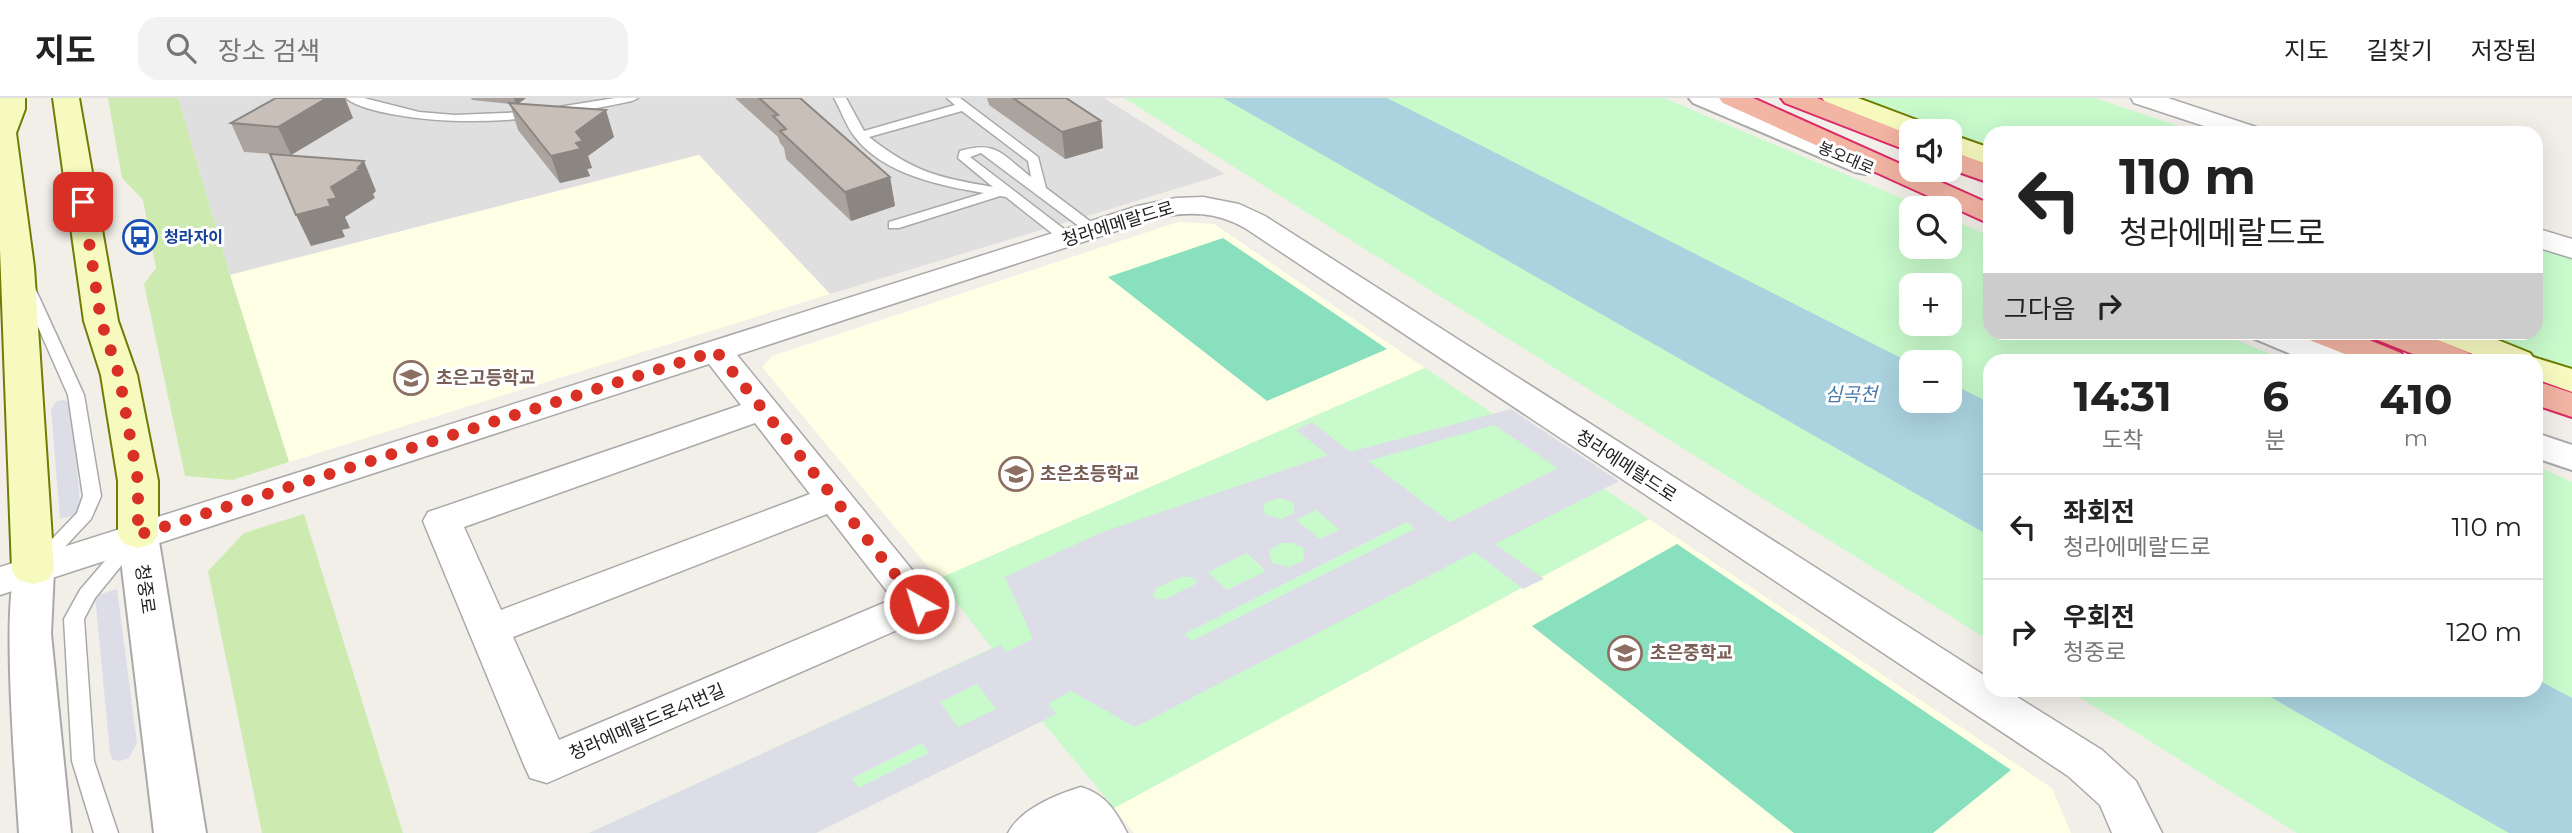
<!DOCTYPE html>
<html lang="ko">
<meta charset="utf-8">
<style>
:root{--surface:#fff;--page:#f2f2f2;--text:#222;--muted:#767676;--line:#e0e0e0}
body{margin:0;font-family:Montserrat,"Noto Sans KR",sans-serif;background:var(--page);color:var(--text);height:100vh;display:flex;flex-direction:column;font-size:26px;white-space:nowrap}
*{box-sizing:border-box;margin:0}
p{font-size:23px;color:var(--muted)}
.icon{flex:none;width:38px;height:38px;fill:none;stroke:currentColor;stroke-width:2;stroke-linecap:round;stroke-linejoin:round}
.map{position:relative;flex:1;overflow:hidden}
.side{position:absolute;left:1983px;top:256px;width:560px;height:343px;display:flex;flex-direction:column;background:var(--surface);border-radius:21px;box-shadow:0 7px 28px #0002}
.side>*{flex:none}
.top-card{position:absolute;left:1983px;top:28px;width:560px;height:214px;border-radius:21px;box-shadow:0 7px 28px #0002;background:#fff;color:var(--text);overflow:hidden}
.fabs{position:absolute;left:1899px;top:21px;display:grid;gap:14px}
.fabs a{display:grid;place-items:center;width:63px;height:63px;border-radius:14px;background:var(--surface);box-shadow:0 7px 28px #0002;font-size:35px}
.pin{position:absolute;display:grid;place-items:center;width:60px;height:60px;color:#fff;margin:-30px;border-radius:14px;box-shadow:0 4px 10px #0006}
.me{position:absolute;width:77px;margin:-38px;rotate:321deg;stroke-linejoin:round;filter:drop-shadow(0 0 5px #0008)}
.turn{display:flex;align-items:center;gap:24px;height:147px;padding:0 21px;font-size:32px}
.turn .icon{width:91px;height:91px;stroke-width:2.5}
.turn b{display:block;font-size:49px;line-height:60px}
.then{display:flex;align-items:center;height:66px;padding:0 21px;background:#0003;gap:14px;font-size:26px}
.eta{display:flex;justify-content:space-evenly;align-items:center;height:119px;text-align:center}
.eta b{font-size:42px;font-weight:700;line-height:49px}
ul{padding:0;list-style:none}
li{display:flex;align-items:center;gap:21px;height:105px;padding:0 21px;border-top:2px solid var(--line)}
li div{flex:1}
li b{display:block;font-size:26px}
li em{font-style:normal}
header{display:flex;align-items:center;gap:42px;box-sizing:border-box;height:98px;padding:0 35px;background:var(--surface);border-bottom:2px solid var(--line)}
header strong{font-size:33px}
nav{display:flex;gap:38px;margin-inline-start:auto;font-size:24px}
.search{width:490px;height:63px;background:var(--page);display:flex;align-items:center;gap:18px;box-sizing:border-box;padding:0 24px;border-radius:21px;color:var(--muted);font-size:26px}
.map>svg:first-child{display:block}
.residential{fill:#e0dfdf}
.education{fill:#ffffe5}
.grass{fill:#cdebb0}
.park{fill:#c8facc;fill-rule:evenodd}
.pitch{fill:#88e0be}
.plaza{fill:#dddde8;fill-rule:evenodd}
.water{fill:#aad3df}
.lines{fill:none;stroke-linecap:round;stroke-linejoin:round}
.service-casing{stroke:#a9a9a9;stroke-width:3}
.minor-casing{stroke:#a9a9a9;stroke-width:3}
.tertiary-casing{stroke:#a9a9a9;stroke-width:4}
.secondary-casing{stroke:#707d05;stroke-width:4}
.trunk-casing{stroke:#dc2a67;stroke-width:4}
.service{fill:#fff;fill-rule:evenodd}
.minor{fill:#fff;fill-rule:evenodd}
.tertiary{fill:#fff;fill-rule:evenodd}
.secondary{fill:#f7fabf;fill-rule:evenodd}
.trunk{fill:#f2b4a3;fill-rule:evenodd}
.wall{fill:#aba49e}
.shaded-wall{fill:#8b8681}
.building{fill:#c7bfb8;stroke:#8b8681;stroke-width:2}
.route{stroke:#d93025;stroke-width:12;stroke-dasharray:0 21.6}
.labels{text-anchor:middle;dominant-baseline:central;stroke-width:6;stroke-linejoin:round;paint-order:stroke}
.far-street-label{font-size:16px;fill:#222;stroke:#fff}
.far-transit-label{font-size:16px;font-weight:bold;fill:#164399;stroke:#fff;text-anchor:start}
.street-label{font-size:18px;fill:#222;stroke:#fff}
.education-label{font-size:18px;font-weight:bold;fill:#785e54;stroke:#fff;text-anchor:start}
.water-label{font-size:19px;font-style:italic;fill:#4a7aab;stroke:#fff}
</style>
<header>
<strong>지도</strong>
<div class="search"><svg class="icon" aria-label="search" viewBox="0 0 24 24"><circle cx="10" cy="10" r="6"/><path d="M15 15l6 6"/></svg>장소 검색</div>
<nav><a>지도</a><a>길찾기</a><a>저장됨</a></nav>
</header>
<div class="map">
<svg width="2572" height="735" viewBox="0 0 2572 735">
<rect width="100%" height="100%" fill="#f2efe9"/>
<!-- residential -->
<polygon class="residential" points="178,0 1104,0 1225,76 830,196 698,57 230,177"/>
<!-- education -->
<g class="education">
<polygon points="699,57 830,196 289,364 230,177"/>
<polygon points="1178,124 1214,126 1425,270 938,481 762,269 772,258"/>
<polygon points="1649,421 2052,690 2071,735 1134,735 1114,710"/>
</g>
<!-- grass -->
<g class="grass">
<polygon points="108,0 178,0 230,177 289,364 232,382 185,378 144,186 156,170 143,102 122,80"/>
<polygon points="304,416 403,735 262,735 208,473 244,435"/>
</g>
<!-- park -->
<g class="park">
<path d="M1124,0H1664L1925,110H1911V149H1950V121L1990,138V234L2219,235L2285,262H1990V543ZM1911,187H1950V226H1911ZM1911,264H1950V303H1911Z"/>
<polygon points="1851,0 2095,0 2199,35 1990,35 1990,53 1950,38 1950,33 1937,33"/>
<polygon points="2536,148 2572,161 2572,272 2471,235 2536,234"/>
<polygon points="1425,270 1649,421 1114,710 1042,623 816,735 589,735 992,550 938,481"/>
<polygon points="2536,368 2572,384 2572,735 2297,735 2068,592 2536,592"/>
</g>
<!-- pitch -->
<g class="pitch">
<polygon points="1223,140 1387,251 1267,303 1108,179"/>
<polygon points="1677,446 2011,672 1933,735 1794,735 1532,528"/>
</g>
<!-- plaza -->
<g class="plaza">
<polygon points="64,302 71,306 81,415 60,421 51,311 57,303"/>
<path d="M1511,311L1619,383L1495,446L1544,481L1523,491L1475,454L1135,629L1071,593L1048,606L1056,616L816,735H589L1000,547L1006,554L1033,541L1005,479L1100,435L1328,357L1296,332L1312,324L1350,354ZM1494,327L1558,370L1450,424L1368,363ZM1281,400L1294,405V415L1281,421L1266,417L1263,410L1266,404ZM1316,412L1339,431V432L1320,441L1296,422ZM1407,424L1415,431L1192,543L1184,536ZM1281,445H1293L1303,450L1304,462L1289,469L1272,465L1269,453ZM1247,455L1266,473L1227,492L1208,474ZM1181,479H1192L1196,482V486L1165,501H1155L1153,497L1156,490ZM977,586L996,611L958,629L940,604ZM922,645L929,655L859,690L852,680Z"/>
<polygon points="117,491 137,645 129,660 120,663 113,662 110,655 95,498"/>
</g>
<!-- water -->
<g class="water">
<polygon points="1223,0 1387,0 1911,265 1911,303 1950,303 1950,285 1990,305 1990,438"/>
<polygon points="2536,581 2572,600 2572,735 2509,735 2258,592 2536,592"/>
</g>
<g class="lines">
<!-- service casing -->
<g class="service-casing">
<g id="service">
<path d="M346,0H364L419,14L455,17L527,14L615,0H638L632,3C552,20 473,31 391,16C377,13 357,9 346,0Z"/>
<path d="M834,0H846L864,33L955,7L947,0H960L1038,59L1046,90L1091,124L1096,133L1094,136H1084L1080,129L981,55L970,59L1073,138V144H1063L1006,99L1000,98L899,130H889V124L984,95C941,88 883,76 855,39C846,28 841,12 834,0ZM962,13L1028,63L1031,79C1002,57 997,42 960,53L958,60L993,89C939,80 913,74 869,39Z"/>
<polygon points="27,184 34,188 84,297 101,398 91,421 44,471 30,471 27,467 77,415 83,398 68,297 20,188"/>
<polygon points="134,435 143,441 95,500 84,521 94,663 118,735 94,735 72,663 64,521 80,492 127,437"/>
</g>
</g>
<!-- minor casing -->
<g class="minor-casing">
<g id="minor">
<polygon points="2131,0 2168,0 2259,30 2263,35 2225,35 2134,5"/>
<path d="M1203,99L1239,106L1265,118L1990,581V592H2006L2102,652L2136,683L2162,735H2112L2100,707L2068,678L1245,130C1216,114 1189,113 1156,120L737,257L940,506L934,516L547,685L530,680L524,667L423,423L428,414L741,307L709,266L0,497V469L1138,108L1176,100ZM755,325L810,396L501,512L464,429ZM827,416L893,501L559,642L513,539Z"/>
<polygon points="2536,130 2572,141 2572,160 2536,149"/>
<path d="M1081,689C1106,697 1115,712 1127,735H1008C1021,711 1055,697 1081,689Z"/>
</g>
</g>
<!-- tertiary casing -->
<g class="tertiary-casing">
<g id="tertiary">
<polygon points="1689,0 1724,0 1875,62 1879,68 1875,74 1865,76 1855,74 1693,5"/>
<polygon points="2250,234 2298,234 2346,255 2351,262 2305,262 2255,241"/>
<polygon points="2536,335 2572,347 2572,372 2536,360"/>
<polygon points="138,424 152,428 158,437 206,735 154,735 118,437 124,428"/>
<path d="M33,458L48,462L54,472L51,536L71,735H19C16,683 0,499 18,462Z"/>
</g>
</g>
<!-- secondary casing -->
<g class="secondary-casing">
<g id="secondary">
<polygon points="0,0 25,0 25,11 16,35 34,169 54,472 48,482 33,486 18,482 12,472 0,151"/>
<polygon points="53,0 79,0 118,223 137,277 158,383 158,437 152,446 138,450 124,446 118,437 118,383 101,277 84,223"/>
<polygon points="1822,0 1858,0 1930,27 1934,33 1911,33 1911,38 1826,5"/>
<polygon points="1950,36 1990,50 1990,68 1950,53"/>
<polygon points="2429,234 2478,234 2530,255 2533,259 2572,271 2572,294 2536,281 2536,262 2488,262 2434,241"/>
</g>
</g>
<!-- trunk casing -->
<g class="trunk-casing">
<g id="trunk">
<polygon points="1719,0 1753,0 1990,106 1990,126 1723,5"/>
<polygon points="1781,0 1817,0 1911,37 1911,54 1785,5"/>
<polygon points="1950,53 1990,67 1990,85 1950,71"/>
<polygon points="2302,234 2350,234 2401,255 2406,262 2360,262 2307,241"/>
<polygon points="2370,234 2418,234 2469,255 2474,262 2428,262 2375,241"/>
<polygon points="2536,283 2572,295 2572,319 2536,307"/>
</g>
</g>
<!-- service -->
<use href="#service" class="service"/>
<!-- minor -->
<use href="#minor" class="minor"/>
<!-- tertiary -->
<use href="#tertiary" class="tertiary"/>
<!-- secondary -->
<use href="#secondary" class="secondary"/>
<!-- trunk -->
<use href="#trunk" class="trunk"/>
</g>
<!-- wall -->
<g class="wall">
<polygon points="471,0 526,0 518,6 614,39 588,58 592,70 587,71 590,78 560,85 518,32 510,6 472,2"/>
<polygon points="735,0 802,0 801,1 890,79 895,108 851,123 786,61 784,50 780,45 778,39"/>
<polygon points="987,0 1066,0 1103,50 1065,61 989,7"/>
<polygon points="353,20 291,57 244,54 231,25"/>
</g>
<!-- shaded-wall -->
<g class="shaded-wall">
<polygon points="327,0 345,0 353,20 291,57 278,29"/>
<polygon points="514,0 526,0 516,7"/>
<polygon points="606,12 614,39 588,58 592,70 587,71 590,78 560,85 551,58 576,45 576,34"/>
<polygon points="1101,23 1103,50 1065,61 1062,34"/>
<polygon points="364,63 376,93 373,96 375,100 345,119 350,130 342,132 345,139 311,148 296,117 328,102 331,89 358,70"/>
<polygon points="890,79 895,108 851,123 845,94"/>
</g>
<!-- building -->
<g class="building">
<polygon points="276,0 327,0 278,29 231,25"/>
<polygon points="759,0 800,0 890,79 845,94 780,33 786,31 773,18 778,17"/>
<polygon points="1013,0 1066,0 1101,23 1062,34"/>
<polygon points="509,5 606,12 576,34 583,43 576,45 581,51 551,58"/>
<polygon points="270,56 364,63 358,70 362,70 331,89 337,100 328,102 331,108 296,117"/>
</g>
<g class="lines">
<!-- route -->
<polyline class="route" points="83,104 101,223 119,277 138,383 138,437 716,253 919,506"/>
</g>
<!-- icons -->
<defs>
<g id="bus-ring" transform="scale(1.75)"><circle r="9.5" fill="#fff" stroke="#1a4fb4" stroke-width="1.5"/><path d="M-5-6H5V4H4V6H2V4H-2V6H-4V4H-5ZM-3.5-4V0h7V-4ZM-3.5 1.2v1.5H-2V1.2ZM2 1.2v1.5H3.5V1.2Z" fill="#1a4fb4"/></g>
<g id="school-ring" transform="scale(1.75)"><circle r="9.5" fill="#fff" stroke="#8d6e63" stroke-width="1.5"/><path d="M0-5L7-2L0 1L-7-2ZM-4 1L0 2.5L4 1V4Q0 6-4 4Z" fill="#8d6e63"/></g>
</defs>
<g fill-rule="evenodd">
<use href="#bus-ring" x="140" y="139"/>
<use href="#school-ring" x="411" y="280"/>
<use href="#school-ring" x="1016" y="376"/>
<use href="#school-ring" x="1625" y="555"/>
</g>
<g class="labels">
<!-- far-street labels -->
<g class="far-street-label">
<text transform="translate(1846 60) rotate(23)">봉오대로</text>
</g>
<!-- far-transit labels -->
<g class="far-transit-label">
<text x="164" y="139">청라자이</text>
</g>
<!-- street labels -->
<g class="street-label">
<text transform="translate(1118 126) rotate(-17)">청라에메랄드로</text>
<text transform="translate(1626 368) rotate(33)">청라에메랄드로</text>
<text transform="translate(145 491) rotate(82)">청중로</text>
<text transform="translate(647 624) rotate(-23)">청라에메랄드로41번길</text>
</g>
<!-- education labels -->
<g class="education-label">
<text x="436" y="280">초은고등학교</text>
<text x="1040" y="376">초은초등학교</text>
<text x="1650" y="555">초은중학교</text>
</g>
<!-- water labels -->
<g class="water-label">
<text x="1851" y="296">심곡천</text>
</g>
</g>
</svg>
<div class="fabs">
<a><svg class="icon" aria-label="sound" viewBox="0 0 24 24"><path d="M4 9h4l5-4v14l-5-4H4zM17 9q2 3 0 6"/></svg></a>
<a><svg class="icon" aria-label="search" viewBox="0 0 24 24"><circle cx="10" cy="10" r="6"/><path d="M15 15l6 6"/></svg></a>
<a>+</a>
<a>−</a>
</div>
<div class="pin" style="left:83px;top:104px;background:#d93025"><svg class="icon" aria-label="arrive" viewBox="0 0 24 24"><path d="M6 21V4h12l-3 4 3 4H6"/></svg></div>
<svg class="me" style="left:919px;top:506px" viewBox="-20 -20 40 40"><circle r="17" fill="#d93025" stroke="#fff" stroke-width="3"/><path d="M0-11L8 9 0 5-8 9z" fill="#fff"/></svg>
<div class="top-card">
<div class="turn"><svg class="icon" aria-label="left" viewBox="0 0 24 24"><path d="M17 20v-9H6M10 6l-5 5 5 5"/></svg><div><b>110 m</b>청라에메랄드로</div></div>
<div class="then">그다음<svg class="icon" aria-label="right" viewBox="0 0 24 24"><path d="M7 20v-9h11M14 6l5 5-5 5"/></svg></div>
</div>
<section class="side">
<div class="eta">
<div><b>14:31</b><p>도착</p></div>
<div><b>6</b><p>분</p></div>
<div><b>410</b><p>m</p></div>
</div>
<ul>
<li><svg class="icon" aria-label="left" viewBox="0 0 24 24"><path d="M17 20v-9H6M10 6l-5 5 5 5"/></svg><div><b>좌회전</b><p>청라에메랄드로</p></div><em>110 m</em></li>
<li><svg class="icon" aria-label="right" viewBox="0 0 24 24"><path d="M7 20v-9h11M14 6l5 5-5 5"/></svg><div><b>우회전</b><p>청중로</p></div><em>120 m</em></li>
</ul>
</section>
</div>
